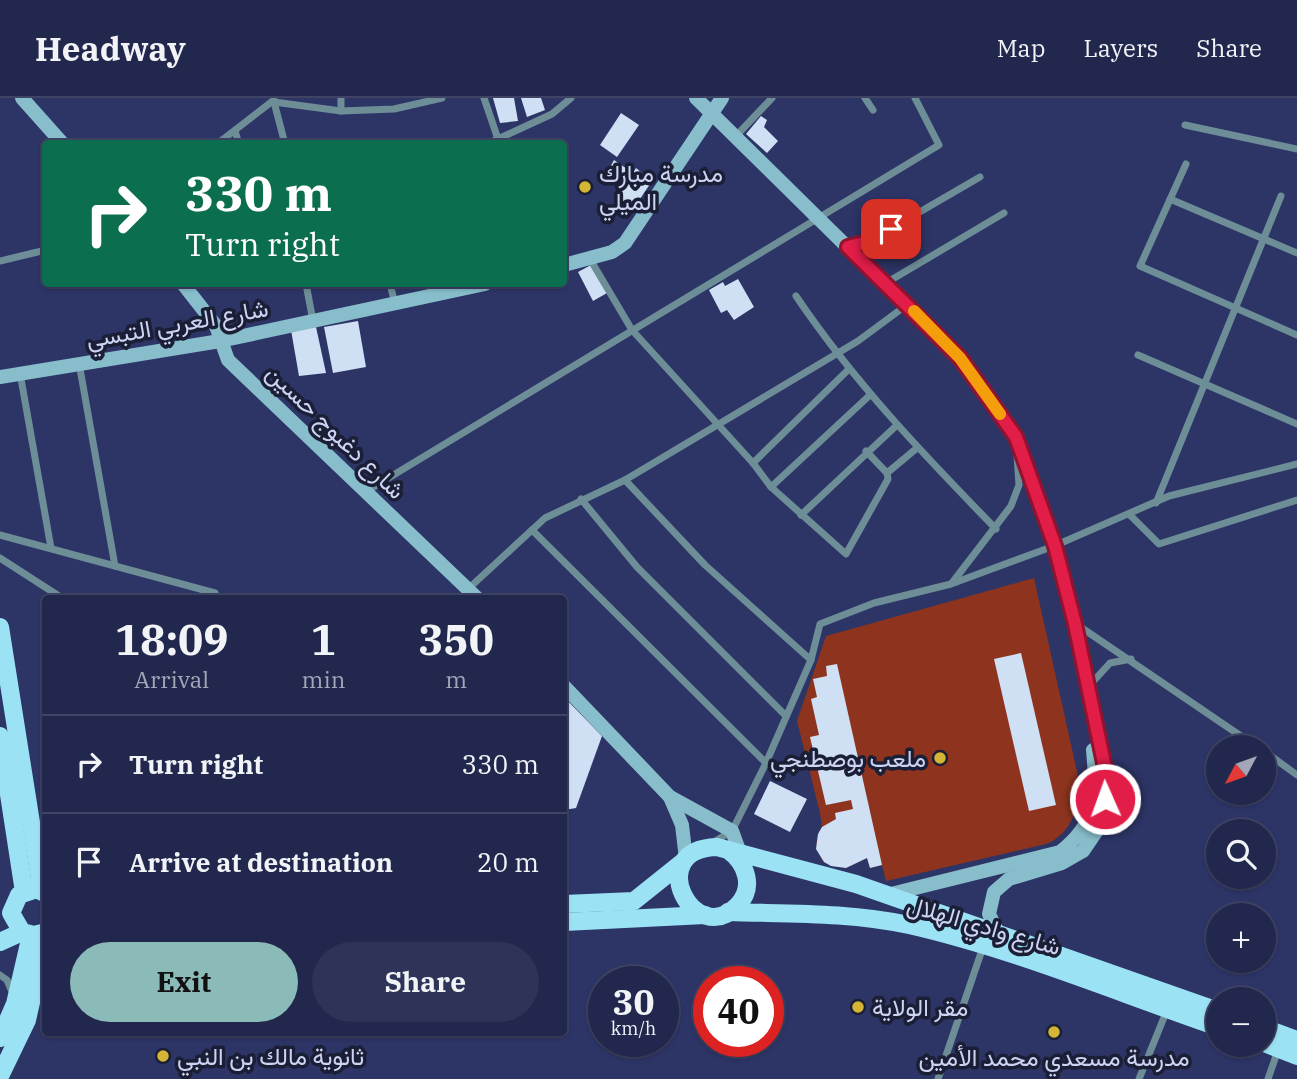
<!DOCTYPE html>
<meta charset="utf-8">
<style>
:root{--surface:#22284d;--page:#2e3457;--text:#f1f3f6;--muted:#a2a6b6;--line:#3f4465;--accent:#8bbbb9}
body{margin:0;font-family:"IBM Plex Serif",Vazirmatn,serif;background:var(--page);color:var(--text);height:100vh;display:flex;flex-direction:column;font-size:26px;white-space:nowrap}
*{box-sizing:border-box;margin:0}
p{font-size:23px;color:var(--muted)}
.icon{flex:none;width:38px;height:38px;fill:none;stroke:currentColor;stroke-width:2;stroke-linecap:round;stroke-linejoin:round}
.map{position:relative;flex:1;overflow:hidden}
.drawer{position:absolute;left:42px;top:497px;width:525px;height:441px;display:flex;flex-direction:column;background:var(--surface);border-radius:7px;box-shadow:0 2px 5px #0004,0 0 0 2px var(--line)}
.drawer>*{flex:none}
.guide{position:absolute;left:42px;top:42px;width:525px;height:147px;border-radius:7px;box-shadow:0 2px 5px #0004,0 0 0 2px var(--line);background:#0b6e4f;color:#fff;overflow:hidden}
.needle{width:46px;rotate:229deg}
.tools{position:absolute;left:1206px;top:637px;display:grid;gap:14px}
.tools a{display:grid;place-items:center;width:70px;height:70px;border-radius:50%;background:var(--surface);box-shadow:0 2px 5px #0004,0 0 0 2px var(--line);font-size:35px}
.speed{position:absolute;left:588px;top:868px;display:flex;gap:14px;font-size:35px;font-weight:700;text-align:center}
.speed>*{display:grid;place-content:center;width:91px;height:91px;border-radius:50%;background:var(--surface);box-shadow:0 2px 5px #0004,0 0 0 2px var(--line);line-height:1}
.speed small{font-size:18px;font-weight:400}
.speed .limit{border:10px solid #d22;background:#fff;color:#111}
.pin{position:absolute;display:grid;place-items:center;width:60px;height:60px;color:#fff;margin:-30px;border-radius:14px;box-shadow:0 4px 10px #0006}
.me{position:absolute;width:77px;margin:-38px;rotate:358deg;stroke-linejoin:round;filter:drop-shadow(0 0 5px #0008)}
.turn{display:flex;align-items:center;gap:24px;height:147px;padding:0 28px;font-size:32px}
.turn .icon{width:91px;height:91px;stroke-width:2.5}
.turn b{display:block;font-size:49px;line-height:60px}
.eta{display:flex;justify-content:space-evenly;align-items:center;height:119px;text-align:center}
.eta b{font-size:42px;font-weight:700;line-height:49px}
.primary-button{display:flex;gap:14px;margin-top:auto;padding:14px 28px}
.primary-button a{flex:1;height:80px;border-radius:42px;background:var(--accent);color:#111;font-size:28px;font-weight:700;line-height:80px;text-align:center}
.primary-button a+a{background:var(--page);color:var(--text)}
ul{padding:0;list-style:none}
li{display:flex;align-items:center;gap:21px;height:98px;padding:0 28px;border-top:2px solid var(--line)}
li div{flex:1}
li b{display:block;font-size:26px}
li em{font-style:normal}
header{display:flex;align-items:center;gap:42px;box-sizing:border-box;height:98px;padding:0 35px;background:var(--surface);border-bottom:2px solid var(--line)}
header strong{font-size:33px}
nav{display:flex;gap:38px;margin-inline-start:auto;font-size:24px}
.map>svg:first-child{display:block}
.green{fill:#8e341e}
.building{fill:#cfe0f5}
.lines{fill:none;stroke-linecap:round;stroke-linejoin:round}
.street{stroke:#6d8e97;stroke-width:7}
.secondary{stroke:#88becb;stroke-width:14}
.primary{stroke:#9be2f4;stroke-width:18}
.route-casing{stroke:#92132f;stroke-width:18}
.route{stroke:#e11d48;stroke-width:12}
.slow{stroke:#f59e0b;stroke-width:12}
.poi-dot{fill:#d5b535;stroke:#1b1f36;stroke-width:2.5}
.labels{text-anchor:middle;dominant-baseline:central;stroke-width:7;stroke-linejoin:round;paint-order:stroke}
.poi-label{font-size:24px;fill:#cdd4f3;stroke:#1b1f36;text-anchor:start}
.street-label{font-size:24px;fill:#cdd4f3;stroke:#1b1f36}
</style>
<header>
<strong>Headway</strong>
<nav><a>Map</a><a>Layers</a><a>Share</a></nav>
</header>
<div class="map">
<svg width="1297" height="981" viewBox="0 0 1297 981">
<rect width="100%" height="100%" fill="#2d3567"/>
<!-- green -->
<path class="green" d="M1034,480L1082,696C1074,717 1069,737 1046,746L886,783L882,767L870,770L867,760L846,770L824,764C815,753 814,741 822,729L820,715L797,623L826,538Z"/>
<!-- building -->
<g class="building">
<polygon points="493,0 514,0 518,23 500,25"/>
<polygon points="521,0 541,0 545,12 527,19"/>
<polygon points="621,15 639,27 617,59 600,47"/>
<polygon points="761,18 767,22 764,29 778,43 767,55 746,36"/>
<polygon points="614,62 633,75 636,70 652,83 634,110 615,98 624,87 607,75"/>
<polygon points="591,167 607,195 593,203 578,174"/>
<polygon points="738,181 754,209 734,222 727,212 721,215 709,192 723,184 725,188"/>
<polygon points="358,223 366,269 333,275 324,229"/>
<polygon points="316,229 326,275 299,278 291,232"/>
<polygon points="1021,555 1056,707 1029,713 994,561"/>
<polygon points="837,566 882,767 870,770 867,760 846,770 831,768 824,764 816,751 818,736 822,729 836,721 835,715 853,711 851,702 826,707 810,639 819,637 811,601 817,599 813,581 827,578 826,568"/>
<polygon points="564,599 602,638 576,710 564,712"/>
<polygon points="770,683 807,701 790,734 754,716"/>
</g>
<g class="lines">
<!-- street -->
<g class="street">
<polyline points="341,0 341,13"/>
<polyline points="484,0 498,41"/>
<polyline points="865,0 873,12"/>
<polyline points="1185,27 1297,51"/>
<polyline points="235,33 239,46"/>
<polyline points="735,39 772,0"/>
<polyline points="217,46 274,2"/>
<polyline points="285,46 274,4 341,13 394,11 442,0"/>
<polyline points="487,46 552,16 571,0"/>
<polyline points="1186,66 1140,168 1297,237"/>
<polyline points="1170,101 1297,155"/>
<polyline points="849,148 868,144 980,79"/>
<polyline points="590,161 632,232 753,365 771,389 846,456 888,381 887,375"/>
<polyline points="0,163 46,152"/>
<polyline points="886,185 1004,115"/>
<polyline points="306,186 313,223"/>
<polyline points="390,186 395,206"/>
<path d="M796,198C854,284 924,357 996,431"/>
<polyline points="1138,257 1297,326"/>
<polyline points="79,265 115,468"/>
<polyline points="20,275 51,450"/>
<polyline points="866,353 887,375 917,350"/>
<polyline points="753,365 849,271"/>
<polyline points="625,382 705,467 811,562"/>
<polyline points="771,389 870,297"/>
<polyline points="367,393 939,47 915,0"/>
<polyline points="581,401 637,469 786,618"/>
<polyline points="1156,405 1281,98"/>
<polyline points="1129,416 1159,446 1297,402"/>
<polyline points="801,417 896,328"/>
<polyline points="532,432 766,665"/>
<polyline points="0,437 215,495"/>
<polyline points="0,460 62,500"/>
<polyline points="952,485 1011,408 1019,387 1017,357"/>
<polyline points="468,491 545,420 625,382 858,243 908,206"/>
<polyline points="1076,526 1257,649"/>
<polyline points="1089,588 1110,565 1131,561"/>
<polyline points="1264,653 1297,677"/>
<polyline points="712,745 732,733 766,665 811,562 820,526 874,505 951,486 1054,448 1169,398 1297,366"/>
<polyline points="0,877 7,882 13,896"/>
<polyline points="938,981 983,849"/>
<polyline points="1139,981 1167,912"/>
<polyline points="1268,981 1278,952"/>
</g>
<!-- secondary -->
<g class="secondary">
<polyline points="22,0 63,46"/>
<polyline points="696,0 960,260 1016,339 1054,448 1075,526 1105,670 1105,701 1100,728 1083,753 1062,765 1009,781 994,794 989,816 999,837"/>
<polyline points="564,167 612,154 625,145 722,0"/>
<polyline points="183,186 216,228 228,262 477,500"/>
<polyline points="0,279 220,243 485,186"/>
<polyline points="564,588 670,699 732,733 743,763"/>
<polyline points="670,699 682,727 686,761"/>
<path d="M887,797L1060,754C1098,725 1097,697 1093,652"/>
</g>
<!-- primary -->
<g class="primary">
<polyline points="0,529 42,794"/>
<polyline points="0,638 24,794"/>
<path d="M728,752C746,765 755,789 738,807C694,853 642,751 717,749L856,786L1218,913"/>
<polyline points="34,792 19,797 11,815 22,834 34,837 42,835"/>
<polyline points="564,806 634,803 684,763"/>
<path d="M728,814C789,816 849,814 909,827C1014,851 1116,894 1218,929"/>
<polyline points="564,824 705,817"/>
<polyline points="0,844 22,834"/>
<polyline points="1264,930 1297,942"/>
<polyline points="0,940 15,906 31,837"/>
<polyline points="1264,945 1297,958"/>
<polyline points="0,978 27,922 46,839"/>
</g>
</g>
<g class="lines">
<!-- route casing -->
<g class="route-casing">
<polyline id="route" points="891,131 868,144 848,149 960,260 1016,339 1055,448 1075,526 1105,670 1105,701"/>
</g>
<!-- route -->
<use href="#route" class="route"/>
<!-- slow -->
<polyline class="slow" points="914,213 960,260 1000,316"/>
</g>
<!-- markers -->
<g class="poi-dot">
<circle cx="585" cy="89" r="7"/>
<circle cx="940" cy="660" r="7"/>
<circle cx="858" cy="909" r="7"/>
<circle cx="1054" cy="934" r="7"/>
<circle cx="163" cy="958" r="7"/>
</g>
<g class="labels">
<!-- poi labels -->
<g class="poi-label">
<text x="599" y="75">مدرسة مبارك<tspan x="599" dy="28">الميلي</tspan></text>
<text x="926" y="660" text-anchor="end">ملعب بوصطنجي</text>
<text x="872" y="909">مقر الولاية</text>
<text x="177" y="958">ثانوية مالك بن النبي</text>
<text x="1054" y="959" text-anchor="middle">مدرسة مسعدي محمد الأمين</text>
</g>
<!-- street labels -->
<g class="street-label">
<text transform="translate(177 225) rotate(-10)">شارع العربي التبسي</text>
<text transform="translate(336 333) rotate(44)">شارع دغبوج حسين</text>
<text transform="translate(984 827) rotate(16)">شارع وادي الهلال</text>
</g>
</g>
</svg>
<div class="tools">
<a><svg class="needle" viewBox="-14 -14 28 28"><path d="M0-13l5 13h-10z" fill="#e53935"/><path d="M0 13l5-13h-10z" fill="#a2a6b6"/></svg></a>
<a><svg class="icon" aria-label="search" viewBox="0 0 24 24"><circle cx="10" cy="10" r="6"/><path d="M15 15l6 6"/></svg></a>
<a>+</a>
<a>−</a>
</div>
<div class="speed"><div>30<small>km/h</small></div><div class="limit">40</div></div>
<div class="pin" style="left:891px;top:131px;background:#d93025"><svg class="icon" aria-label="arrive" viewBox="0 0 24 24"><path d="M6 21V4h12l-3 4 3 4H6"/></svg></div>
<svg class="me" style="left:1105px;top:701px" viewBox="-20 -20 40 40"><circle r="17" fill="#e11d48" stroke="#fff" stroke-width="3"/><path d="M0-11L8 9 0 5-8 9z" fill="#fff"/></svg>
<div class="guide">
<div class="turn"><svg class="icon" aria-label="right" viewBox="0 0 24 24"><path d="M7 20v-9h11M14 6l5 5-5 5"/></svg><div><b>330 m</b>Turn right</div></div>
</div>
<section class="drawer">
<div class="eta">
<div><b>18:09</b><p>Arrival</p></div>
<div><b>1</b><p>min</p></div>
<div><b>350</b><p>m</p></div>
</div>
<ul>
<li><svg class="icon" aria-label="right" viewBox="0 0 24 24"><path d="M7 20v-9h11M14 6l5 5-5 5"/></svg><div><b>Turn right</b></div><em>330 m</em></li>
<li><svg class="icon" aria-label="arrive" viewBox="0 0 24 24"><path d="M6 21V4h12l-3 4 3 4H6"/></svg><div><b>Arrive at destination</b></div><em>20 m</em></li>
</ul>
<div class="primary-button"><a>Exit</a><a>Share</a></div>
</section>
</div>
